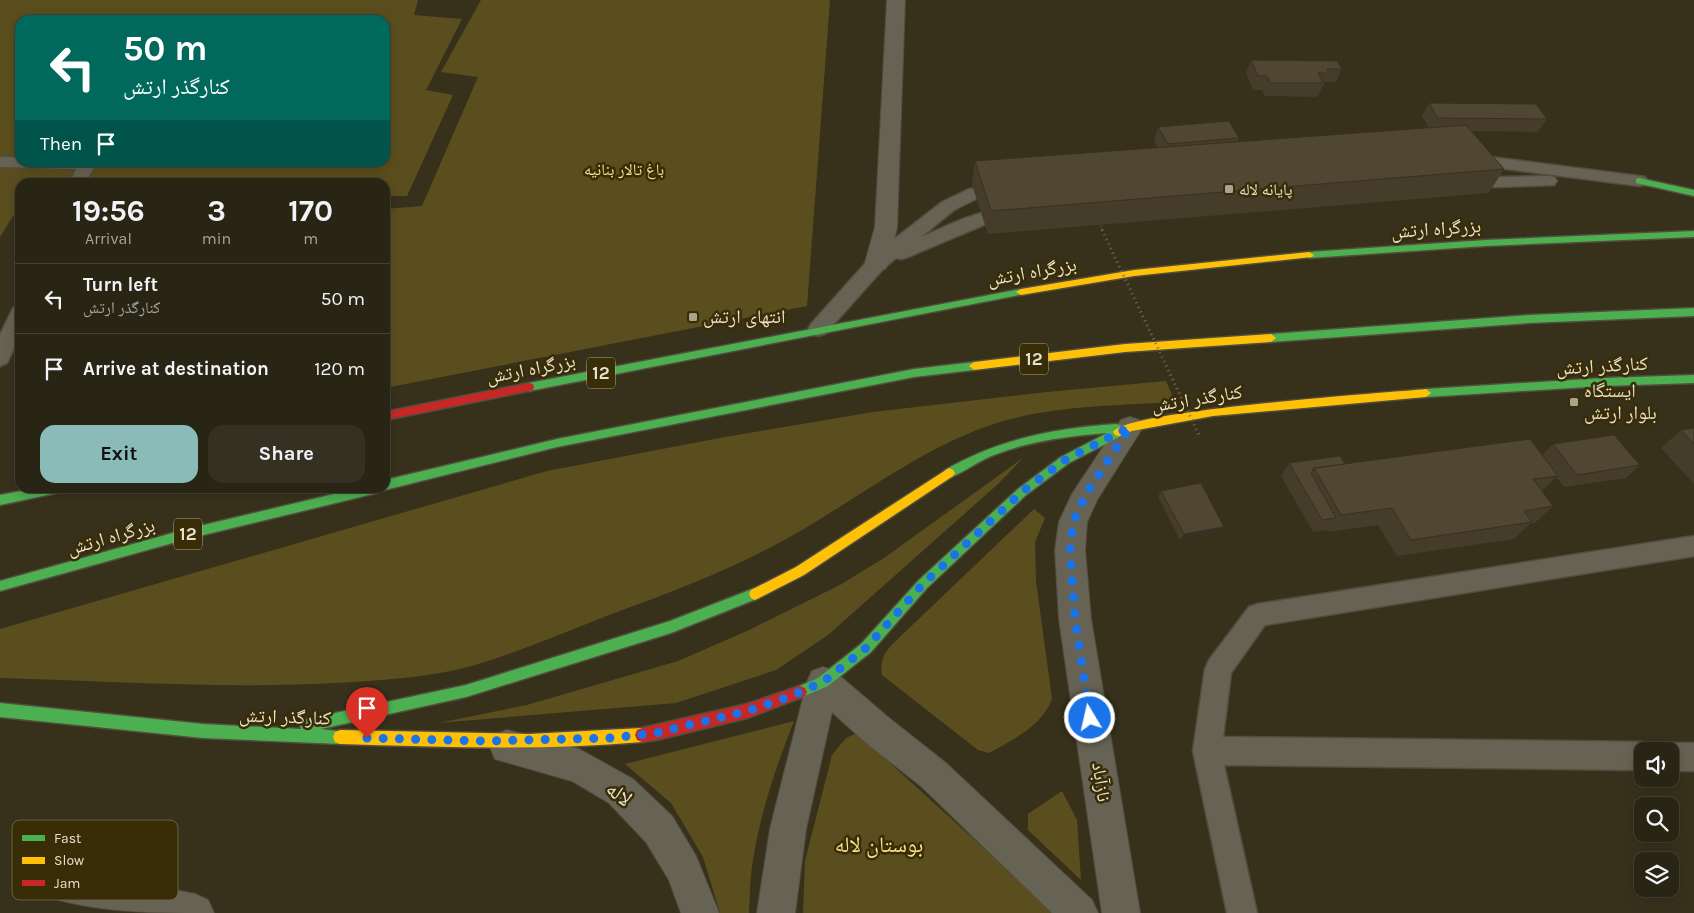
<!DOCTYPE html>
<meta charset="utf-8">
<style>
:root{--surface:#292515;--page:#353122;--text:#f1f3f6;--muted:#a5a5a0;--line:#454234;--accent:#8bbbb9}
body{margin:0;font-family:Karla,"Noto Naskh Arabic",sans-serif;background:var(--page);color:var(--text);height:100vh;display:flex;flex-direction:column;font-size:19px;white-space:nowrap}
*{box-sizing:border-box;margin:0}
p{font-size:16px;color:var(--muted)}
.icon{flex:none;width:28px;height:28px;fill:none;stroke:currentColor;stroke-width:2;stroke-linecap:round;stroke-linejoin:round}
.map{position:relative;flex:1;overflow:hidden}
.panel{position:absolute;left:15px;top:178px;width:375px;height:315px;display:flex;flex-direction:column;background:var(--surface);border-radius:15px;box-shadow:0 2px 12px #0003,0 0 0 1px var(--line)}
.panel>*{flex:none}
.hud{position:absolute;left:15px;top:15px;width:375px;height:152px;border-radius:15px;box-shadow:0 2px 12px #0003,0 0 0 1px var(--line);background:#00695c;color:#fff;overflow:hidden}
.tools{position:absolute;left:1634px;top:742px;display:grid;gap:10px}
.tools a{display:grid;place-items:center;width:45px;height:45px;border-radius:10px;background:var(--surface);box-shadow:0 2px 12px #0003,0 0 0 1px var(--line);font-size:25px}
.pin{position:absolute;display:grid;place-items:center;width:42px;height:42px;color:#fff;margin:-51px -21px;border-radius:50% 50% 50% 0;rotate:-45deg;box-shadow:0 0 5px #0007}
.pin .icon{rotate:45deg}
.me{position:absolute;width:55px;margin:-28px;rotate:351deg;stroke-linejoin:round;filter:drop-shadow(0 0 4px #0008)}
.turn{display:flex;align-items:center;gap:18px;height:105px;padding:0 25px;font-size:22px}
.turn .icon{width:65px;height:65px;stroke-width:2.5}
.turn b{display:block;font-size:35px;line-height:42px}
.then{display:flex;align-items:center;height:48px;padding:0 25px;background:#0003;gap:10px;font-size:19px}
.eta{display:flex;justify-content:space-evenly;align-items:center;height:85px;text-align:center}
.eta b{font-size:30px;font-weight:700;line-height:35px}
.primary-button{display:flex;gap:10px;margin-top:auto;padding:10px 25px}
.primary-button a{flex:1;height:58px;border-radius:15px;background:var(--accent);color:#111;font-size:20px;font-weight:700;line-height:58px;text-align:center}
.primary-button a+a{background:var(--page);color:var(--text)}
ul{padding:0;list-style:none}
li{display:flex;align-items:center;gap:15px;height:70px;padding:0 25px;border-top:1px solid var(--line)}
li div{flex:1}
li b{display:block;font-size:19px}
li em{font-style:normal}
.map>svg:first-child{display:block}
.green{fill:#5b4e1e;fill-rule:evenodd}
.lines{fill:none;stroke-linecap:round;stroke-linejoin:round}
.lane-casing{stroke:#524d3d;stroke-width:3}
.street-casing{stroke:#524d3d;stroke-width:2}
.fast-casing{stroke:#524d3d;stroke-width:3}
.slow-casing{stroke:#524d3d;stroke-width:3}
.jam-casing{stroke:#524d3d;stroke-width:3}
.lane{fill:#676354;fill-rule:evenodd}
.street{fill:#676354;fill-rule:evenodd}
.fast{fill:#4caf50;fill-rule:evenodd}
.slow{fill:#ffc107;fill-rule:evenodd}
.jam{fill:#c62828;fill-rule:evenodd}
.path-bridge-far1{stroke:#706c5f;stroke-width:2.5;stroke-dasharray:0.5 2.5;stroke-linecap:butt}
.path-bridge{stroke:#706c5f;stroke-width:3;stroke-dasharray:1 4;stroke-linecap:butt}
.wall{fill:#453c2a}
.shaded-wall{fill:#383122}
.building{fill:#504631;stroke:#383122}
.route{stroke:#1a73e8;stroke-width:9;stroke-dasharray:0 16.2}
.poi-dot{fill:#aaa38f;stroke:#382d06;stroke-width:2}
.labels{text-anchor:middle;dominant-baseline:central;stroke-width:5;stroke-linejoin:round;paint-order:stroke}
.far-park-label{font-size:16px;fill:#fbe08a;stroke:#382d06}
.far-poi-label{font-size:16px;fill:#e8e1cd;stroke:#382d06;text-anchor:start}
.shield{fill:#382d06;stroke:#b3ab91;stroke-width:1}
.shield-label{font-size:18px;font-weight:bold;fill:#e8e1cd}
.street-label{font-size:19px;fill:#e8e1cd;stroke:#382d06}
.poi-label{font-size:19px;fill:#e8e1cd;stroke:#382d06;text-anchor:start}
.near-street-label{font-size:22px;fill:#e8e1cd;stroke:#382d06}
.near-park-label{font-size:22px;fill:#fbe08a;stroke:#382d06}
.key{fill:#382d06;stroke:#6d6342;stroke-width:1}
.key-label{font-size:14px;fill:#e8e1cd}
</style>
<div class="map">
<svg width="1694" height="913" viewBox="0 0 1694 913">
<rect width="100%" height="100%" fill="#37311c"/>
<!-- green -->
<g class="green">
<path d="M0,0H418L414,15L462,19L426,90L453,95L407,196H385V182H20V205L0,237ZM20,20H385V162H20Z"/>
<polygon points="481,0 830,0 807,306 385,388 385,209 422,206 478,77 441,72"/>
<path d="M1166,381L1175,402C1113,406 1045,405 985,427C913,453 852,503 786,539C730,570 669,593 609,615C571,630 533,646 494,659C443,677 388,680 335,683C223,689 111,681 0,678V629L547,471L725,437L873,412L1047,392Z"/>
<polygon points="1023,458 998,484 828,635 776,670 676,703 438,723 527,705 678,661 747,631 840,585 884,558"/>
<path d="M1034,509L1045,518L1035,542L1036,581L1052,699C1041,727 1014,739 989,753L978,750L882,675C879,654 890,647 904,633Z"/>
<path d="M794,721C776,766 761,811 753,860C750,877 750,895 749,913H720L703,857L671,803L625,764Z"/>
<polygon points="857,733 1055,913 803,913 805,861 832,755 846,738"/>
<polygon points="1062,791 1077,820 1081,880 1028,830 1028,814"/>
</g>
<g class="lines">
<!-- lane casing -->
<g class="lane-casing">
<g id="lane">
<polygon points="1467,154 1639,176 1645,177 1648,181 1645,185 1639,186 1461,163 1458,159 1461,155"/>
<polygon points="0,157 20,157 20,162 96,164 86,182 70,182 76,169 0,167"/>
<polygon points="1548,176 1554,177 1557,181 1554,185 1467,188 1461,187 1458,183 1461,179 1467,178"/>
<path d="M1004,185L1010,187L1013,191L1010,195L978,198L954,210L921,237C951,225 987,203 1020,212L1023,216L1020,220L986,224L908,257L901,259L896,258L884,268L825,334L818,336L811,334L808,329L811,324L870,258L942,202L969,189Z"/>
<polygon points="20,306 20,336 7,363 0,366 0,335 13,308"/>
<polygon points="1694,536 1694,556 1265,625 1231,673 1223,737 1642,742 1652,746 1654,751 1642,751 1642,770 1224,765 1257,913 1227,913 1193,751 1205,669 1209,660 1249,607 1258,604"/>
<polygon points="1670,743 1694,743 1694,771 1670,771 1670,751 1658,751 1660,747"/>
</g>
</g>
<!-- street casing -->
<g class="street-casing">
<g id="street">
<polygon points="887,0 905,0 897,227 889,263 885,269 877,271 869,269 865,263 875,227"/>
<polygon points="1130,417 1139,420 1143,427 1097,500 1087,522 1085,550 1091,619 1140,913 1102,913 1059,619 1055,550 1059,522 1072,494 1121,420"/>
<polygon points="823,667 834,671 889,718 946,763 1092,900 1098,913 1052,913 922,787 865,742 832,712 806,829 795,913 757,913 770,829 807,682 812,671"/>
<polygon points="507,730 579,749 633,779 672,816 696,856 719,913 681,913 669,880 646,842 609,803 572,781 495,759 490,747 495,735"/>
<path d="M72,869L195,894L208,900L214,913C163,913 107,913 59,900L54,887L59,874Z"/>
</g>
</g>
<!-- fast casing -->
<g class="fast-casing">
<g id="fast">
<polygon points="1639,178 1694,190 1694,196 1636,183 1636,179"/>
<polygon points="1694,231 1694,237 1486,246 1309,258 1304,255 1309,252 1486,240"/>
<polygon points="1021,289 1026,292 1024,294 529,391 524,387 529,383"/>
<polygon points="1694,308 1694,316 1529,323 1271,342 1266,338 1271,334 1529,315"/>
<polygon points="974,362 979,366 974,370 914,377 557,447 385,490 382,489 377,493 187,539 0,591 0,581 187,529 359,488 385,488 385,480 557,439 914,369"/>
<polygon points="1694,375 1694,383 1604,386 1426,397 1421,393 1426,389 1604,378"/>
<path d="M1116,424L1120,425L1125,432L1123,435L1069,463L1026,495L927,588L871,652L828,686L800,698L795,696L793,692L795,688L818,678L861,644L919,580L1018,489L1061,457L1107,433C1069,436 1030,441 994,455C978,461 965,472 949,478L945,476L943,473L945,470C999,439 1055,428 1116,424Z"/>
<polygon points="37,488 63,488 61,491 57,493 0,505 0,495"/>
<polygon points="755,588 759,590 761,594 759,598 671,633 466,697 321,729 345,732 347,737 345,742 340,744 203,738 0,717 0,703 203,724 301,729 300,726 302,721 307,719 466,685 670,621"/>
</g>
</g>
<!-- slow casing -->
<g class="slow-casing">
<g id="slow">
<polygon points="1309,252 1314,255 1312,257 1134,276 1021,295 1016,292 1021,289 1134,270"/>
<polygon points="1271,334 1276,338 1271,342 1125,352 974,370 969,366 974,362 1125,344"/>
<path d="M1426,389L1431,393L1426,397L1213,416L1132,431L1119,436L1115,435L1113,432C1127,410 1386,393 1426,389Z"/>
<polygon points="949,468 953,470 955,473 953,476 804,575 759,598 755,600 751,598 749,594 751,590 796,567"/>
<path d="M642,728L647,730L649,735L647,740L642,742C541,751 441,747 340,744L335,742L333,737L335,732L340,730L529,734Z"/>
</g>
</g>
<!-- jam casing -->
<g class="jam-casing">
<g id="jam">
<polygon points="529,383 533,384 534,387 533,390 385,420 385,412"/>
<polygon points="800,686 805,688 807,692 805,696 747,718 656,740 642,742 637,740 635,735 637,730 642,728 747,704"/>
</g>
</g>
<!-- lane -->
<use href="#lane" class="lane"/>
<!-- street -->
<use href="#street" class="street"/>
<!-- fast -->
<use href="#fast" class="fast"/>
<!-- slow -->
<use href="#slow" class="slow"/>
<!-- jam -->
<use href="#jam" class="jam"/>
<!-- path-bridge-far1 -->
<polyline class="path-bridge-far1" points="1098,221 1103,231"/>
<!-- path-bridge -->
<polyline class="path-bridge" points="1102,230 1199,435"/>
</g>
<!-- wall -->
<g class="wall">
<polygon points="1251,60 1342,69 1336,82 1325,82 1317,97 1265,96 1262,90 1253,90 1246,73"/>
<polygon points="1429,103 1547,119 1538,132 1471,131 1504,169 1489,193 988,234 972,185 975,161 1158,148 1154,140 1158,127 1239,138 1238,142 1429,128 1422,116"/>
<polygon points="1694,428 1694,484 1661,448 1681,430"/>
<polygon points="1553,444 1640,465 1626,478 1564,487 1556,477 1542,491 1553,506 1535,523 1530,524 1514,539 1397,556 1378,525 1328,532 1327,530 1313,532 1281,476 1289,463 1345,464 1542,455"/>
<polygon points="1161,491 1221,533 1180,540 1158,497"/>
</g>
<!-- shaded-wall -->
<polygon class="shaded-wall" points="1224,527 1221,533 1180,540 1184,534"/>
<!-- building -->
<g class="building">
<polygon points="1251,60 1337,61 1342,69 1327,69 1329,73 1318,73 1323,83 1270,83 1267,76 1258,76"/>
<polygon points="1429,103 1536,104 1547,119 1438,118"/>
<polygon points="1229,121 1239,138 1168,144 1158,127"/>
<polygon points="1466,125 1504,169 991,211 975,161"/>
<polygon points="1694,428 1694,444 1681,430"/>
<polygon points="1614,435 1640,465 1577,475 1553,444"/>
<polygon points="1530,439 1558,476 1533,479 1553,506 1524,511 1532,522 1411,540 1392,508 1341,515 1314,468"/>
<polygon points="1340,456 1345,464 1314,468 1311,473 1336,518 1322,520 1289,463"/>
<polygon points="1201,483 1224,527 1184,534 1161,491"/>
</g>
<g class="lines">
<!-- route -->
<polyline class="route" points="367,738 484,741 611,738 656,733 747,711 786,698 823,682 866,648 923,584 1022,492 1065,460 1130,427 1086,494 1073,522 1070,550 1075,619 1090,718"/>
</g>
<!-- markers -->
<g class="poi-dot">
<rect x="1224" y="184" width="10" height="10" rx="2.5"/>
<rect x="688" y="312" width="10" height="10" rx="2.5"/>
<rect x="1569" y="397" width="10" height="10" rx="2.5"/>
</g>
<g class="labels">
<!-- far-park labels -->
<g class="far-park-label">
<text x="624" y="169">باغ تالار بنانیه</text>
</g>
<!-- far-poi labels -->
<g class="far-poi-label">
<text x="1239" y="189">پایانه لاله</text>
</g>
<!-- shield labels -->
<g class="shield">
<rect x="1020" y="343.5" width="28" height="31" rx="4"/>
<rect x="587" y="357.5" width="28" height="31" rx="4"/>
<rect x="174" y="518.5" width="28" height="31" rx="4"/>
</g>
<g class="shield-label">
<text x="1034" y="359">12</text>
<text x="601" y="373">12</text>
<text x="188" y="534">12</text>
</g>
<!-- street labels -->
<g class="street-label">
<text transform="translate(1436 229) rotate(-4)">بزرگراه ارتش</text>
<text transform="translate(1032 272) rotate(-10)">بزرگراه ارتش</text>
<text transform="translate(1602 366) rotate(-3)">کنارگذر ارتش</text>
<text transform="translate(531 369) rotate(-11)">بزرگراه ارتش</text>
<text transform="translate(1197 399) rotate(-9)">کنارگذر ارتش</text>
<text transform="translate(111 537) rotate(-16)">بزرگراه ارتش</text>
<text transform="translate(285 717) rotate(2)">کنارگذر ارتش</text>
<text transform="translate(1101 782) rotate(81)">نازآباد</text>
</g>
<!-- poi labels -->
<g class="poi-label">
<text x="703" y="317">انتهای ارتش</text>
<text x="1584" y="391">ایستگاه<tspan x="1584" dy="22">بلوار ارتش</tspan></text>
</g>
<!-- near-street labels -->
<g class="near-street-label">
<text transform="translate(619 794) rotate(38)">لاله</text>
</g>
<!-- near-park labels -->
<g class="near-park-label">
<text x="879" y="845">بوستان لاله</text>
</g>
</g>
<!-- legend -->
<rect x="12" y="820" width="166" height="80" rx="8" class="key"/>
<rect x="22" y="835" width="23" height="6" fill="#4caf50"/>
<rect x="22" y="857" width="23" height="7" fill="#ffc107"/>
<rect x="22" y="880" width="23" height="6" fill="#c62828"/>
<g class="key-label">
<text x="54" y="843">Fast</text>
<text x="54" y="865">Slow</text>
<text x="54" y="888">Jam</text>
</g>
</svg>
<div class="tools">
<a><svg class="icon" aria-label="sound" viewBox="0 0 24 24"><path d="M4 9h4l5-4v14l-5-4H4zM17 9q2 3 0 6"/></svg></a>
<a><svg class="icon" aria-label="search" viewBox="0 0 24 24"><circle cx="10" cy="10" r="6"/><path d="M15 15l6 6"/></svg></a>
<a><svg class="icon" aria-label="layers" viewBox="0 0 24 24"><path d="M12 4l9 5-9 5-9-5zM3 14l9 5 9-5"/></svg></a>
</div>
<div class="pin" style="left:367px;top:738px;background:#d93025"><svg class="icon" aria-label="arrive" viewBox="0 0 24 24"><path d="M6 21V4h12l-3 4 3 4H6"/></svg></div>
<svg class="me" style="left:1090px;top:718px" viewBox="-20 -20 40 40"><circle r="17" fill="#1a73e8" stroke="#fff" stroke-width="3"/><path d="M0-11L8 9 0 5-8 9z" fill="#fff"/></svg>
<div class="hud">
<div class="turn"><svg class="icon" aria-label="left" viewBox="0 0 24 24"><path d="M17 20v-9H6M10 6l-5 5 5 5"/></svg><div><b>50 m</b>کنارگذر ارتش</div></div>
<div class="then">Then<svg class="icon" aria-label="arrive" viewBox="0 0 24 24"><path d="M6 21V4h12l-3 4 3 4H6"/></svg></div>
</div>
<section class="panel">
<div class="eta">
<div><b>19:56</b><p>Arrival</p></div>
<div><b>3</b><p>min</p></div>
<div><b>170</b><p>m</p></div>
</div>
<ul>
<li><svg class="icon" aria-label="left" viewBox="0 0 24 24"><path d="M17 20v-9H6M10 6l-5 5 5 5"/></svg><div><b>Turn left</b><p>کنارگذر ارتش</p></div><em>50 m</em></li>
<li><svg class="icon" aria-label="arrive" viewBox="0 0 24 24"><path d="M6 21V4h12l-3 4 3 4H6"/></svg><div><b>Arrive at destination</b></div><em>120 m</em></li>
</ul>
<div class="primary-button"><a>Exit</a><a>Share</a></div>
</section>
</div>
